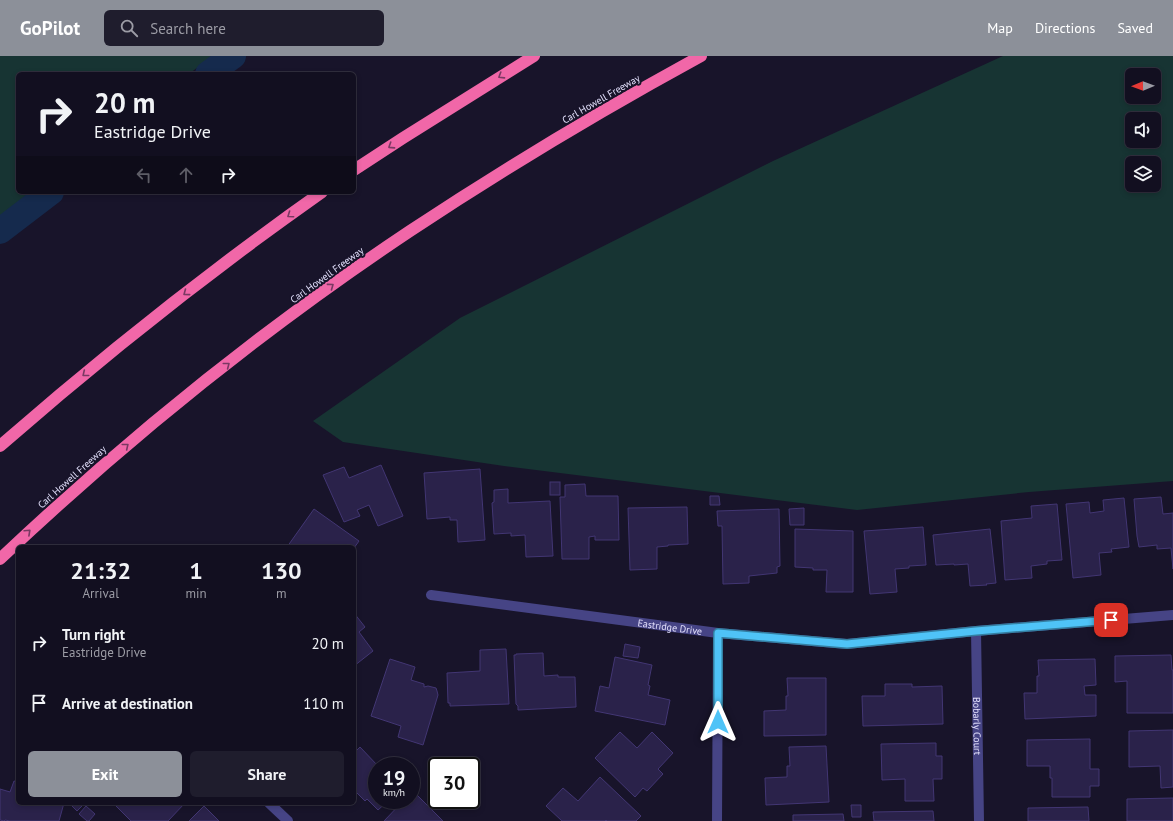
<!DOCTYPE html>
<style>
:root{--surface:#120f20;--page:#1f1d2d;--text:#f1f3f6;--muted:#9c9ca5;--line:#312f3e;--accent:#8c9099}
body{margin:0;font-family:"PT Sans",sans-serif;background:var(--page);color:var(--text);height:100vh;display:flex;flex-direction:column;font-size:15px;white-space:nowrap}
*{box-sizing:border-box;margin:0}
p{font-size:13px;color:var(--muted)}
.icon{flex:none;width:22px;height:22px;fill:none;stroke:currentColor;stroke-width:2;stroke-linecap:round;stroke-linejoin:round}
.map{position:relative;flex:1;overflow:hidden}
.side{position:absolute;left:16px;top:489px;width:340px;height:260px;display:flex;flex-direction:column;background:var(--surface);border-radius:6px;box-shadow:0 2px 6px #0003,0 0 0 1px var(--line)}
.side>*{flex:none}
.top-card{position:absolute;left:16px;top:16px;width:340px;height:122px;border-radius:6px;box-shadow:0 2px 6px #0003,0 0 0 1px var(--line);background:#120f20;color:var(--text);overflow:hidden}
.needle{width:26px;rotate:269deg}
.tools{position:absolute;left:1125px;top:12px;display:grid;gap:8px}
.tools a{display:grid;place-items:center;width:36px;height:36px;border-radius:6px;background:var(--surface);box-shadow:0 2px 6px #0003,0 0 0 1px var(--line);font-size:20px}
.speed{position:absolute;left:368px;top:701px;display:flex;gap:8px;font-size:20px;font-weight:700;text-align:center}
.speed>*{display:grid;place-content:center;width:52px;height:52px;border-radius:50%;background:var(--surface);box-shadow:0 2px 6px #0003,0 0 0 1px var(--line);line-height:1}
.speed small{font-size:10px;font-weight:400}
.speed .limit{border:2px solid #111;border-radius:6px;background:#fff;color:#111}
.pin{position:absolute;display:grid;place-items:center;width:34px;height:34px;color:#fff;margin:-17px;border-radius:8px;box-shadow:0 2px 6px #0006}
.me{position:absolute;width:44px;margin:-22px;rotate:0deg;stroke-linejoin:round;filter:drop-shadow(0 0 3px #0008)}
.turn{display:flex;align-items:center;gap:14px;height:84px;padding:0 12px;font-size:18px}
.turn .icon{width:52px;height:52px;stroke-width:2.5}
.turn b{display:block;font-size:28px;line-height:34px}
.lanes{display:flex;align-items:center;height:38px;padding:0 12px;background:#0003;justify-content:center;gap:20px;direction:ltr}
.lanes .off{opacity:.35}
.eta{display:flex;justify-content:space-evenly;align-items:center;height:68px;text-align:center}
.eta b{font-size:24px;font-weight:600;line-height:28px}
.button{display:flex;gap:8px;margin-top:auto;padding:8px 12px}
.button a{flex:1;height:46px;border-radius:6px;background:var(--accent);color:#fff;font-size:16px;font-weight:600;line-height:46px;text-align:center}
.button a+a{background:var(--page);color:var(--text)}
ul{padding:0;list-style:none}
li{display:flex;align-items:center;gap:12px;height:60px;padding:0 12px}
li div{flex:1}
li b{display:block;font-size:15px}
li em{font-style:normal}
header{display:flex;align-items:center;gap:24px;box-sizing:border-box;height:56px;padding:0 20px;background:var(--accent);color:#fff}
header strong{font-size:19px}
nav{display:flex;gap:22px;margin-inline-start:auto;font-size:14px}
.search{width:280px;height:36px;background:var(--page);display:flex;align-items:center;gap:10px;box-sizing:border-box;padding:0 14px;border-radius:6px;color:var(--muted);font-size:15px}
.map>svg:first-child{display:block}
.green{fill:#173433;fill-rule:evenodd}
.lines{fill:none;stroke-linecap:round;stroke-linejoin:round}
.canal{stroke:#152a4d;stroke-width:26}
.building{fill:#2a224a;stroke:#423673}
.minor{stroke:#464485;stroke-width:10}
.motorway{stroke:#f167a8;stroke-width:12}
.oneway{stroke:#7a3963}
.route-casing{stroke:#337fa1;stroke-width:10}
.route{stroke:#4fc3f7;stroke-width:7}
.labels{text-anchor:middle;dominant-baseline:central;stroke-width:4;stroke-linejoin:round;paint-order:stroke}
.street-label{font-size:10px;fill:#e3e0fc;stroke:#18142a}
</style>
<header>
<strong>GoPilot</strong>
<div class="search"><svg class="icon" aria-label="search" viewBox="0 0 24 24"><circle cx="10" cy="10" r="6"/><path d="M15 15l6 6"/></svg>Search here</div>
<nav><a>Map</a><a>Directions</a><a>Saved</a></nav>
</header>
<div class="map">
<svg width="1173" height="765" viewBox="0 0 1173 765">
<rect width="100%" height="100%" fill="#18142a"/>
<!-- green -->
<g class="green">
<polygon points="0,0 212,0 189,18 18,18 18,136 38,136 0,165"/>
<path d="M1003,0H1173V425L1029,436L857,454L504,410L343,386L313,365L460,262L773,105ZM1132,19H1154V41H1132ZM1132,63H1154V85H1132ZM1132,107H1154V129H1132Z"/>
</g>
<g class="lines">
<!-- canal -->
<g class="canal">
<polyline points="208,18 233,0"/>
<polyline points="0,175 51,136"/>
</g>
</g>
<!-- building -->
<g class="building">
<polygon points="381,409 403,460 378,470 369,449 357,454 360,460 344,466 323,419 344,411 349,422"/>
<polygon points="480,413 485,484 458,486 457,464 450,464 450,461 427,463 424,417"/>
<rect x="550" y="426" width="10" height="13"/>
<polygon points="585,428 586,440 618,440 619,484 595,484 595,480 589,481 589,503 562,503 560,441 565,441 565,429"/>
<polygon points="508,433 508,447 550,445 553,500 526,501 525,479 511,480 511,477 494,478 492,447 494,446 494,434"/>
<polygon points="710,440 719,440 720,449 710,449"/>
<polygon points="1161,441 1163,458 1173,457 1173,513 1171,492 1157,493 1157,489 1139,491 1137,480 1134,443"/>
<polygon points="1124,442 1129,491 1111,493 1112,496 1099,497 1101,519 1073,522 1066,448 1089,446 1090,457 1104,455 1103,444"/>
<polygon points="1057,448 1062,504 1047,505 1047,508 1031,510 1032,522 1005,524 1001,465 1032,462 1031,450"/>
<polygon points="687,451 688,488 668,489 668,490 657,491 657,513 630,514 628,452"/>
<polygon points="804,452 804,469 790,469 789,453"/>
<polygon points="314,453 359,485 354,492 287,491"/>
<polygon points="779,453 780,510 777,511 777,517 749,520 749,527 723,528 722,470 718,470 717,455"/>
<polygon points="923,471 926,509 909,510 909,512 895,513 897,536 870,538 864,475"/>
<polygon points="795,473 853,475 853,536 826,536 827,514 813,514 813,512 795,511"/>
<polygon points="990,473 996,527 986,528 987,529 970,530 968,508 954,509 954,508 936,509 933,479"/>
<polygon points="354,557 365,571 359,576 373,595 354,610"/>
<polygon points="625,588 640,591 638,602 623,600"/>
<polygon points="506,593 509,648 450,650 450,647 448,647 447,617 480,615 480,594"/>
<polygon points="543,597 544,620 558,619 558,621 575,621 576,651 518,654 518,650 516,648 514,599 516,599 516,598"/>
<polygon points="1171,599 1172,614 1173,614 1173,657 1127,657 1127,625 1115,626 1115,600"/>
<polygon points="615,601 652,609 648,629 650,630 648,639 670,644 665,669 595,655 600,630 609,632"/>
<polygon points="390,603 415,611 411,624 424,628 424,631 428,630 436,632 437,635 438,639 423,689 398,681 401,670 371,660"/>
<polygon points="1095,603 1096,629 1084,630 1085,639 1096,639 1096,660 1025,663 1024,637 1037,637 1037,620 1039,620 1038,604"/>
<polygon points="787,622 826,622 826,679 764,680 764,655 786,654 786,640 788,640"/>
<polygon points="885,628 912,628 912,631 942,630 943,668 863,670 862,640 885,640"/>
<polygon points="1173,674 1173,731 1161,732 1160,710 1129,711 1129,675"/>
<polygon points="620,676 637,692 652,676 673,697 658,713 663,718 647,735 643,732 635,741 595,702"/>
<polygon points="1090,683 1090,713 1099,713 1099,730 1090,730 1090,741 1052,741 1052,722 1050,722 1050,710 1027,710 1027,684"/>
<polygon points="936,687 936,700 942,700 942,723 933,723 934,745 905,745 905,723 882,724 881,688"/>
<polygon points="826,690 829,746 766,749 765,722 787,721 787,710 790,710 789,691"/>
<polygon points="360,691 378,710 377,710 377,744 389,744 378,754 367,743 365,745 355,735 354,736 354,697"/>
<polygon points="600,721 641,760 636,765 607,765 606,764 605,765 562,765 546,750 563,732 578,745"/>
<polygon points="14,725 18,726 18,747 64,747 59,765 10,765 5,764 4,765 0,764 0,733 10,736"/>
<polygon points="413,735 443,765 384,765 404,744 411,744 411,737"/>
<polygon points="1173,742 1173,765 1127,765 1127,743"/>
<polygon points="75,747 81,747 83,749 77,755 72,750"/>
<polygon points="113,747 185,747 168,765 131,765"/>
<polygon points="851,749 861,749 861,761 852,761"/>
<polygon points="86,750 95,758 89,765 87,765 79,758"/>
<polygon points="204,750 219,765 189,765"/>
<polygon points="1088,751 1089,765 1028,765 1028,752"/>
<polygon points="933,755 934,765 874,765 873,756"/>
<polygon points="843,758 844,765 793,765 793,759"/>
</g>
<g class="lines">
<!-- minor -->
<g class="minor">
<path id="s1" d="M431,539L718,577L847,588L976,575L1173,559"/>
<path id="s2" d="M976,575L979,765"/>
<polyline points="269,747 288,765"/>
<polyline points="717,765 718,577"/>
</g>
<!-- motorway -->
<g class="motorway">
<polyline points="354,114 403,82 534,0"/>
<path d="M0,390C103,300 210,215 322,136"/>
<path d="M0,503C126,384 266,271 410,175C505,112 602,54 701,0"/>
</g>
</g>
<!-- one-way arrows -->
<defs><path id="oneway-chevron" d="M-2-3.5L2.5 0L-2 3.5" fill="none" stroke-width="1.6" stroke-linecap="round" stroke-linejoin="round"/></defs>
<g class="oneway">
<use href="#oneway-chevron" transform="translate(501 20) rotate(148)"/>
<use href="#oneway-chevron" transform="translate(391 90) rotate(147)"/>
<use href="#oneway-chevron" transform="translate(290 159) rotate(145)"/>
<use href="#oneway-chevron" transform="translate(331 230) rotate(-36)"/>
<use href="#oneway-chevron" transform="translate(186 237) rotate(143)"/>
<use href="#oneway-chevron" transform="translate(227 309) rotate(-38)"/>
<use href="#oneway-chevron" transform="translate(85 318) rotate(141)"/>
<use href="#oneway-chevron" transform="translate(126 390) rotate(-39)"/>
<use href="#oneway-chevron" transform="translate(28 476) rotate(-43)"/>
</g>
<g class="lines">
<!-- route casing -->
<g class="route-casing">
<polyline id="route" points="718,666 718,577 847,588 976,575 1111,564"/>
</g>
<!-- route -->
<use href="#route" class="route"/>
</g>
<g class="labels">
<!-- street labels -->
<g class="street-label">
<text transform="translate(601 43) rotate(-30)">Carl Howell Freeway</text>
<text transform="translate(327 219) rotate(-36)">Carl Howell Freeway</text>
<text transform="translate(72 421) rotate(-42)">Carl Howell Freeway</text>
<text stroke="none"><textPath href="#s1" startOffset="241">Eastridge Drive</textPath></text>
<text stroke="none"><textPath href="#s2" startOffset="95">Bobarly Court</textPath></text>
</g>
</g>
</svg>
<div class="tools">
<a><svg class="needle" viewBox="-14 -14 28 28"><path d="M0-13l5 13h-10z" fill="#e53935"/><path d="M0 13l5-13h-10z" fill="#9c9ca5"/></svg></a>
<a><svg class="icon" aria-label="sound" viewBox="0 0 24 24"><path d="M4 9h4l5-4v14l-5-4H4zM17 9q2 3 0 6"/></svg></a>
<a><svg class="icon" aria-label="layers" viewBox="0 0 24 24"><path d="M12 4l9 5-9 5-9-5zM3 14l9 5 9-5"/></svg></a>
</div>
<div class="speed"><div>19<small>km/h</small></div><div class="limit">30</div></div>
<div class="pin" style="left:1111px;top:564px;background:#d93025"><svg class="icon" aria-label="arrive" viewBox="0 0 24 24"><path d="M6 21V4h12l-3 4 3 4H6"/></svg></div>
<svg class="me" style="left:718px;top:666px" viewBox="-20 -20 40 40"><path d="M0-17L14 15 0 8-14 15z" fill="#4fc3f7" stroke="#fff" stroke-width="4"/></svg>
<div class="top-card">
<div class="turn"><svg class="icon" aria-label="right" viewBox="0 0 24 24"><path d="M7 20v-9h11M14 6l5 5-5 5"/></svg><div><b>20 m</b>Eastridge Drive</div></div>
<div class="lanes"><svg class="icon off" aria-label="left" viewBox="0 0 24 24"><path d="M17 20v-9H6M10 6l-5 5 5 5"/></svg><svg class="icon off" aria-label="ahead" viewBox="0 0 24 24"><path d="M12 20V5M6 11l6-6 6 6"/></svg><svg class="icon" aria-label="right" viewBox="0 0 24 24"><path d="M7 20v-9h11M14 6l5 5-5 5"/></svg></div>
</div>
<section class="side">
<div class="eta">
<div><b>21:32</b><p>Arrival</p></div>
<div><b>1</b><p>min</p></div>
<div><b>130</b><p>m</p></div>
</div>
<ul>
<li><svg class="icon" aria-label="right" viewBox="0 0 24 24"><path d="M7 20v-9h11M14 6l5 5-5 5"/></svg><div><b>Turn right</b><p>Eastridge Drive</p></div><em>20 m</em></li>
<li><svg class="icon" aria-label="arrive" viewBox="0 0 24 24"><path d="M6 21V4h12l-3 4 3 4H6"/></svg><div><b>Arrive at destination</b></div><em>110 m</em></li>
</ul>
<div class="button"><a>Exit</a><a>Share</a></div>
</section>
</div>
